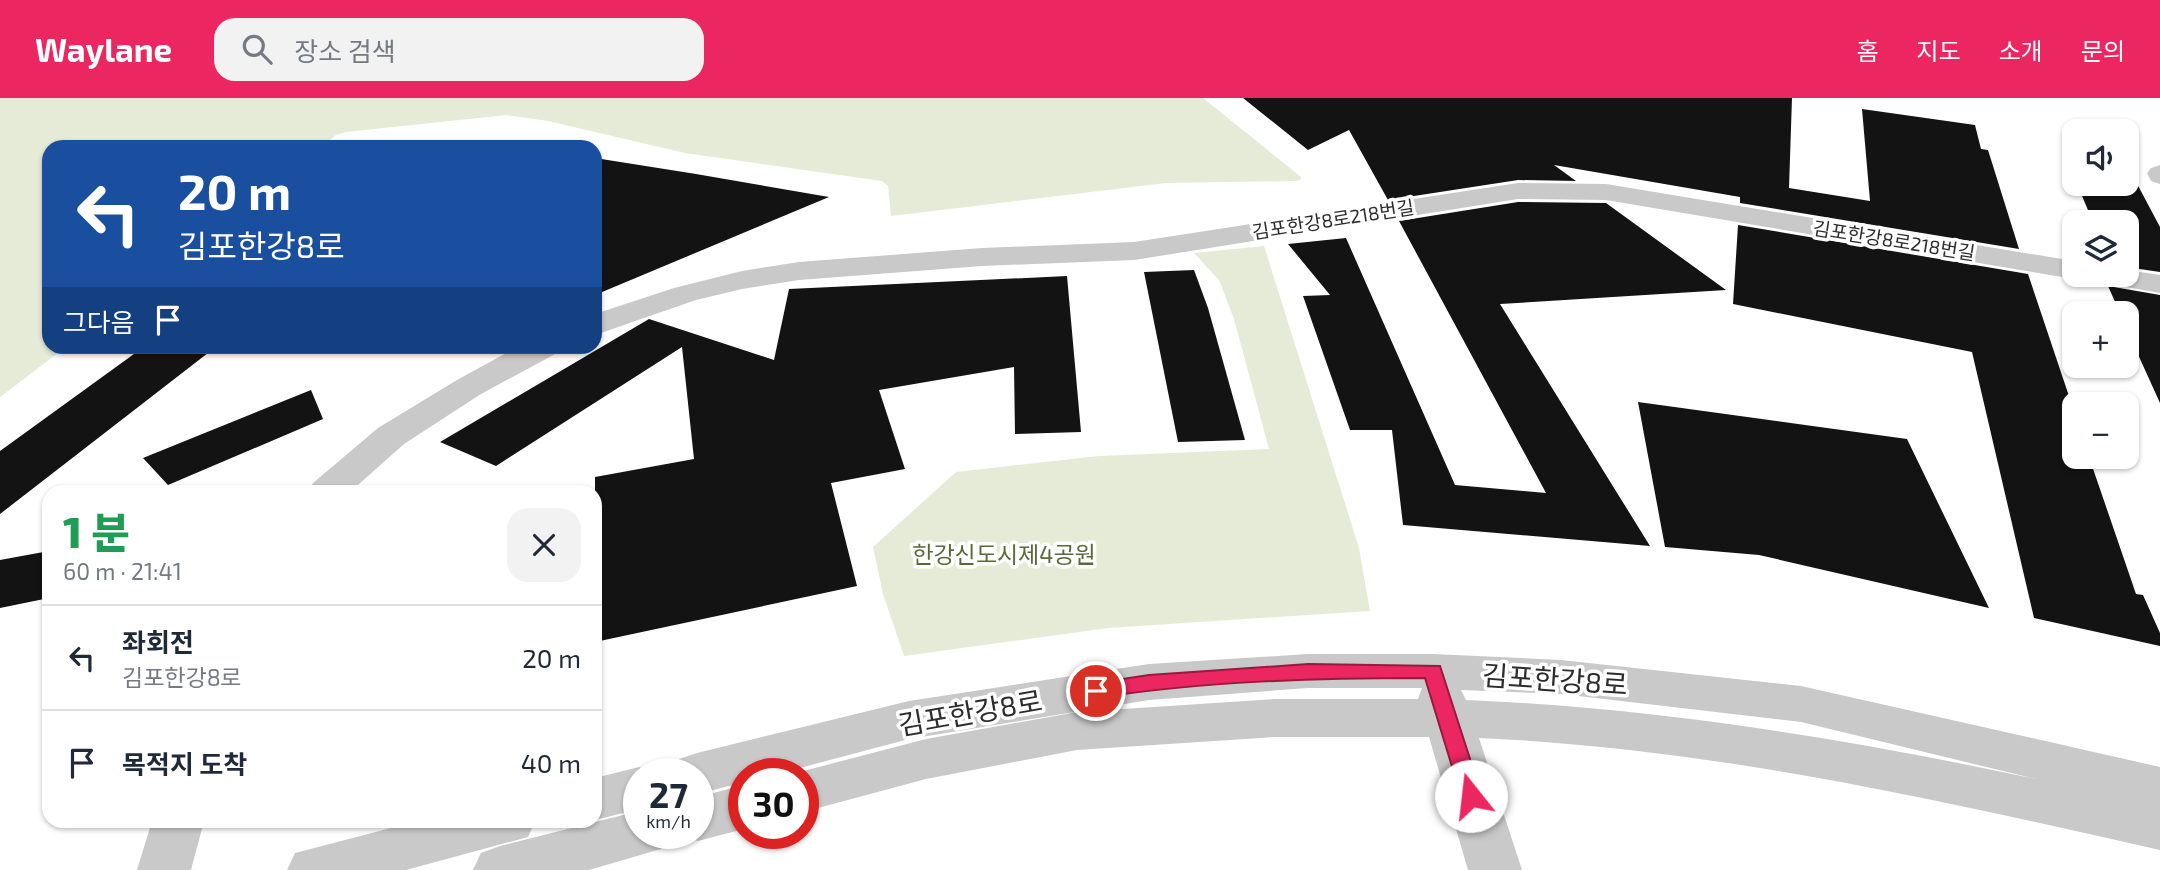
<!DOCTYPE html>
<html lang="ko">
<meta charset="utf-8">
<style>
:root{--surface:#fff;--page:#f2f2f3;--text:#1f2937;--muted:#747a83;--line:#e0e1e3;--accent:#ec2661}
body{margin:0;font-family:"Exo 2","Noto Sans KR",sans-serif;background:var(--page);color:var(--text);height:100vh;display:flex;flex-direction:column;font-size:26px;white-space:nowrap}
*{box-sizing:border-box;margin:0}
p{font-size:23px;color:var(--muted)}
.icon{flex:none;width:38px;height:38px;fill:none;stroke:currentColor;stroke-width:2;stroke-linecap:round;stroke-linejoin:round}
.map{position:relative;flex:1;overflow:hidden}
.sheet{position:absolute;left:42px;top:387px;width:560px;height:343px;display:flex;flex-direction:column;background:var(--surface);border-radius:21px;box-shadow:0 2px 5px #0004}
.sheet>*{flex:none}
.banner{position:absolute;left:42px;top:42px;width:560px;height:214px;border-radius:21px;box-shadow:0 2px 5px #0004;background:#1a4fa0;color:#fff;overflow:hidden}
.controls{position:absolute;left:2062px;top:21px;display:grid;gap:14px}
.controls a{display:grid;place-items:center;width:77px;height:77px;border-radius:14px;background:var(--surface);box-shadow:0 2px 5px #0004;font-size:35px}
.speed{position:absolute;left:623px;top:660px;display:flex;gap:14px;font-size:35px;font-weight:700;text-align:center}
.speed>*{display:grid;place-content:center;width:91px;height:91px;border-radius:50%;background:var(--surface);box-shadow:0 2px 5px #0004;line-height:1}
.speed small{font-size:18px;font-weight:400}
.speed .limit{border:10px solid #d22;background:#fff;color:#111}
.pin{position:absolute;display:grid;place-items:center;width:60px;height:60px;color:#fff;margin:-30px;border:4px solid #fff;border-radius:50%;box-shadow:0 2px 7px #0007}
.me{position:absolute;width:77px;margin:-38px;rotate:344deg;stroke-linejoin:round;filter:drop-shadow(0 0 5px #0008)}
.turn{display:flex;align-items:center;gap:24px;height:147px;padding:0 21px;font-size:32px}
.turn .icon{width:91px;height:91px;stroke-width:2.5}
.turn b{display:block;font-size:49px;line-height:60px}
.then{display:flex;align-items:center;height:66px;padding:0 21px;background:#0003;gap:14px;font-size:26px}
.round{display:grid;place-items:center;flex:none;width:74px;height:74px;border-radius:21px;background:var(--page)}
.summary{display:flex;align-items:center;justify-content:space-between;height:119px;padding:0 21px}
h1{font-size:42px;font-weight:800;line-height:52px;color:#1e9e55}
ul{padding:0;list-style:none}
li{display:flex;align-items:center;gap:21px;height:105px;padding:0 21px;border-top:2px solid var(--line)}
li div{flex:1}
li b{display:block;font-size:26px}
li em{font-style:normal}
header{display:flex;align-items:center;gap:42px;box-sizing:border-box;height:98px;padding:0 35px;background:var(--accent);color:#fff}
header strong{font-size:33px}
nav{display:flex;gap:38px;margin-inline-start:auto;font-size:24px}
.search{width:490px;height:63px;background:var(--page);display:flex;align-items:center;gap:18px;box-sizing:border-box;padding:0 24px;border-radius:21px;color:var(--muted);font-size:26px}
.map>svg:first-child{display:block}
.green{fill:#e6ebd8}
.building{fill:#131313}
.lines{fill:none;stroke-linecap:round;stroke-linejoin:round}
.minor{fill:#c9c9c9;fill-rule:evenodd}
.route{fill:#ec2661;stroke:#99193f;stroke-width:2}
.labels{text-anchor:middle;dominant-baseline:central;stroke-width:7;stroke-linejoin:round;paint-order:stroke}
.far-street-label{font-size:19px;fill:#2c2c2c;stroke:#fff}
.park-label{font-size:23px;fill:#5a6938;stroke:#fff}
.near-street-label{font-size:28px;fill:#2c2c2c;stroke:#fff}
</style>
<header>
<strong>Waylane</strong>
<div class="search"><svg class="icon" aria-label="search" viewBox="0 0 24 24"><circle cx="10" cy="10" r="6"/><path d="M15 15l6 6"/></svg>장소 검색</div>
<nav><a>홈</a><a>지도</a><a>소개</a><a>문의</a></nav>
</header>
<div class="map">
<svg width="2160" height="772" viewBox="0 0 2160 772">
<rect width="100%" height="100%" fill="#fff"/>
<!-- green -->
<g class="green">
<polygon points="0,0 1203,0 1301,79 1300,82 1294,83 1166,85 891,118 888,88 882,83 685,55 548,23 507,17 346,34 336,37 321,49 49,49 49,248 66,249 0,299"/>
<polygon points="1264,148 1359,450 1370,513 1108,530 904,558 883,496 873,449 956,374 1099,358 1269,351 1234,221 1219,182 1194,155"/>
</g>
<!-- building -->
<g class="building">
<polygon points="1243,0 1792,0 1789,90 1870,103 1862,11 1975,27 1981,51 1988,52 2019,151 1740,105 1740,99 1554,67 1576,83 1518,82 1388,102 1349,32 1308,52"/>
<polygon points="595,60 696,76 829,99 595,197"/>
<polygon points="2126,65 2160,129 2160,174 2126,169 2126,124 2093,124 2077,86 2126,86"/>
<polygon points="1518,104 1606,105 1726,192 1500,206 1650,448 1403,427 1392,332 1350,332 1303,198 1330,197 1288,146 1346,140 1455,387 1546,395 1399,123"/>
<polygon points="1738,127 2028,176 2074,313 2074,359 2089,359 2136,496 2143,497 2160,535 2160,548 2034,520 1972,254 1733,206"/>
<polygon points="1194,172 1208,210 1245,342 1178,344 1144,174"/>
<polygon points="1067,178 1081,334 1015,336 1014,269 879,292 905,371 831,385 857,488 595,544 595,379 694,361 682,249 496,368 440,344 649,221 774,262 789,191"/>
<polygon points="2108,188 2160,197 2160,305 2126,230 2126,215 2120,215"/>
<polygon points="145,248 217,248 0,416 0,353"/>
<polygon points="311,292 323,321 168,387 143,360"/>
<polygon points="1638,304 1907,341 1989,510 1759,457 1665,449"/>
<polygon points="49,453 49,500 0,510 0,462"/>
</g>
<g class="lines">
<!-- minor -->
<g class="minor">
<polygon points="2160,67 2160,86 2151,83 2147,75 2151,70"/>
<polygon points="1518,85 1606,86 2074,163 2074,177 2085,177 2074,181 1606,102 1518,101 1134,162 982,168 799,182 742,191 696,202 595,237 595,216 674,190 742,173 799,164 982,150 1134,144"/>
<polygon points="2126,172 2160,177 2160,195 2092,183 2087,177 2126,177"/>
<polygon points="519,248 561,248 557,255 481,296 404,346 350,394 308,394 313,385 378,330 457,282"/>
<path d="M1308,556H1433L1561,562L1801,588L2160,669V752C1934,701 1711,650 1479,640L1522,772H1468L1429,639H1274L1077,652L926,681L803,714V676H792L926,641L1077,614L1274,601H1418L1422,590H1308L1149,602L909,641L777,676H744V684L698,696V676H672L679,661L697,655L909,603L1149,566ZM1461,592L1561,596L1801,624L2036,681C1848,641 1658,610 1466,602Z"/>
<polygon points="639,669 657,676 639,676 639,711 595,722 595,680"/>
<polygon points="744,687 744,731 698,743 679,737 698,735 698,699"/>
<polygon points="639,713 639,735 669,735 661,751 589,772 473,772 481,755 500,748"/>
<polygon points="152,723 204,723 191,772 137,772"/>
<polygon points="418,723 535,723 528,739 406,772 287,772 295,755"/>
</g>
</g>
<!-- route -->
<path class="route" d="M1308,566L1440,568L1482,698L1479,704L1471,707L1464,704L1461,698L1425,580C1315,580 1205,583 1096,600L1089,598L1086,593L1089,588L1096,585L1149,577Z"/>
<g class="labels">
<!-- far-street labels -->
<g class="far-street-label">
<text transform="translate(1333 121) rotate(-9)">김포한강8로218번길</text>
<text transform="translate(1894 142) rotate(9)">김포한강8로218번길</text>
</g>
<!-- park labels -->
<g class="park-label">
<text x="1004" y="456">한강신도시제4공원</text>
</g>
<!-- near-street labels -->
<g class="near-street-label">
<text transform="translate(1555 581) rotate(4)">김포한강8로</text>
<text transform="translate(970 614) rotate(-10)">김포한강8로</text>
</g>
</g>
</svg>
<div class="controls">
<a><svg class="icon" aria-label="sound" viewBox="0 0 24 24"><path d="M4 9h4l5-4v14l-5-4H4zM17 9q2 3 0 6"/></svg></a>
<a><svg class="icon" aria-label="layers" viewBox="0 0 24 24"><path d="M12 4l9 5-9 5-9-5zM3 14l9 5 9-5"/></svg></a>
<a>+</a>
<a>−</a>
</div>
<div class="speed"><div>27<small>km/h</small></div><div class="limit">30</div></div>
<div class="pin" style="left:1096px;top:593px;background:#d93025"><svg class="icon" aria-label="arrive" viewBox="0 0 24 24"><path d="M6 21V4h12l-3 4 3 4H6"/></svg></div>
<svg class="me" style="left:1471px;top:698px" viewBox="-20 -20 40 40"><circle r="19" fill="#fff"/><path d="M0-13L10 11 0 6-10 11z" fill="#ec2661"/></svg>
<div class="banner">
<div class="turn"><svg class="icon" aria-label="left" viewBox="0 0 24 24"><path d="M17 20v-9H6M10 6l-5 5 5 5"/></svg><div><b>20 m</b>김포한강8로</div></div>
<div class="then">그다음<svg class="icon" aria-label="arrive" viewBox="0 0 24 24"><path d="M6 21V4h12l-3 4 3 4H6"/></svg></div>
</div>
<section class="sheet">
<div class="summary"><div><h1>1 분</h1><p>60 m · 21:41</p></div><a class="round"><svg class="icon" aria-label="close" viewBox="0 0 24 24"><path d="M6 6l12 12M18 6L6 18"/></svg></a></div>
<ul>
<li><svg class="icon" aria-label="left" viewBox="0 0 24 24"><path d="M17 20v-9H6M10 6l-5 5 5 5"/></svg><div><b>좌회전</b><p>김포한강8로</p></div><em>20 m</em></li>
<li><svg class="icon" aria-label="arrive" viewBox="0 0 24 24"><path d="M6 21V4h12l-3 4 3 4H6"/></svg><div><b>목적지 도착</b></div><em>40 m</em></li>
</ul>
</section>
</div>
